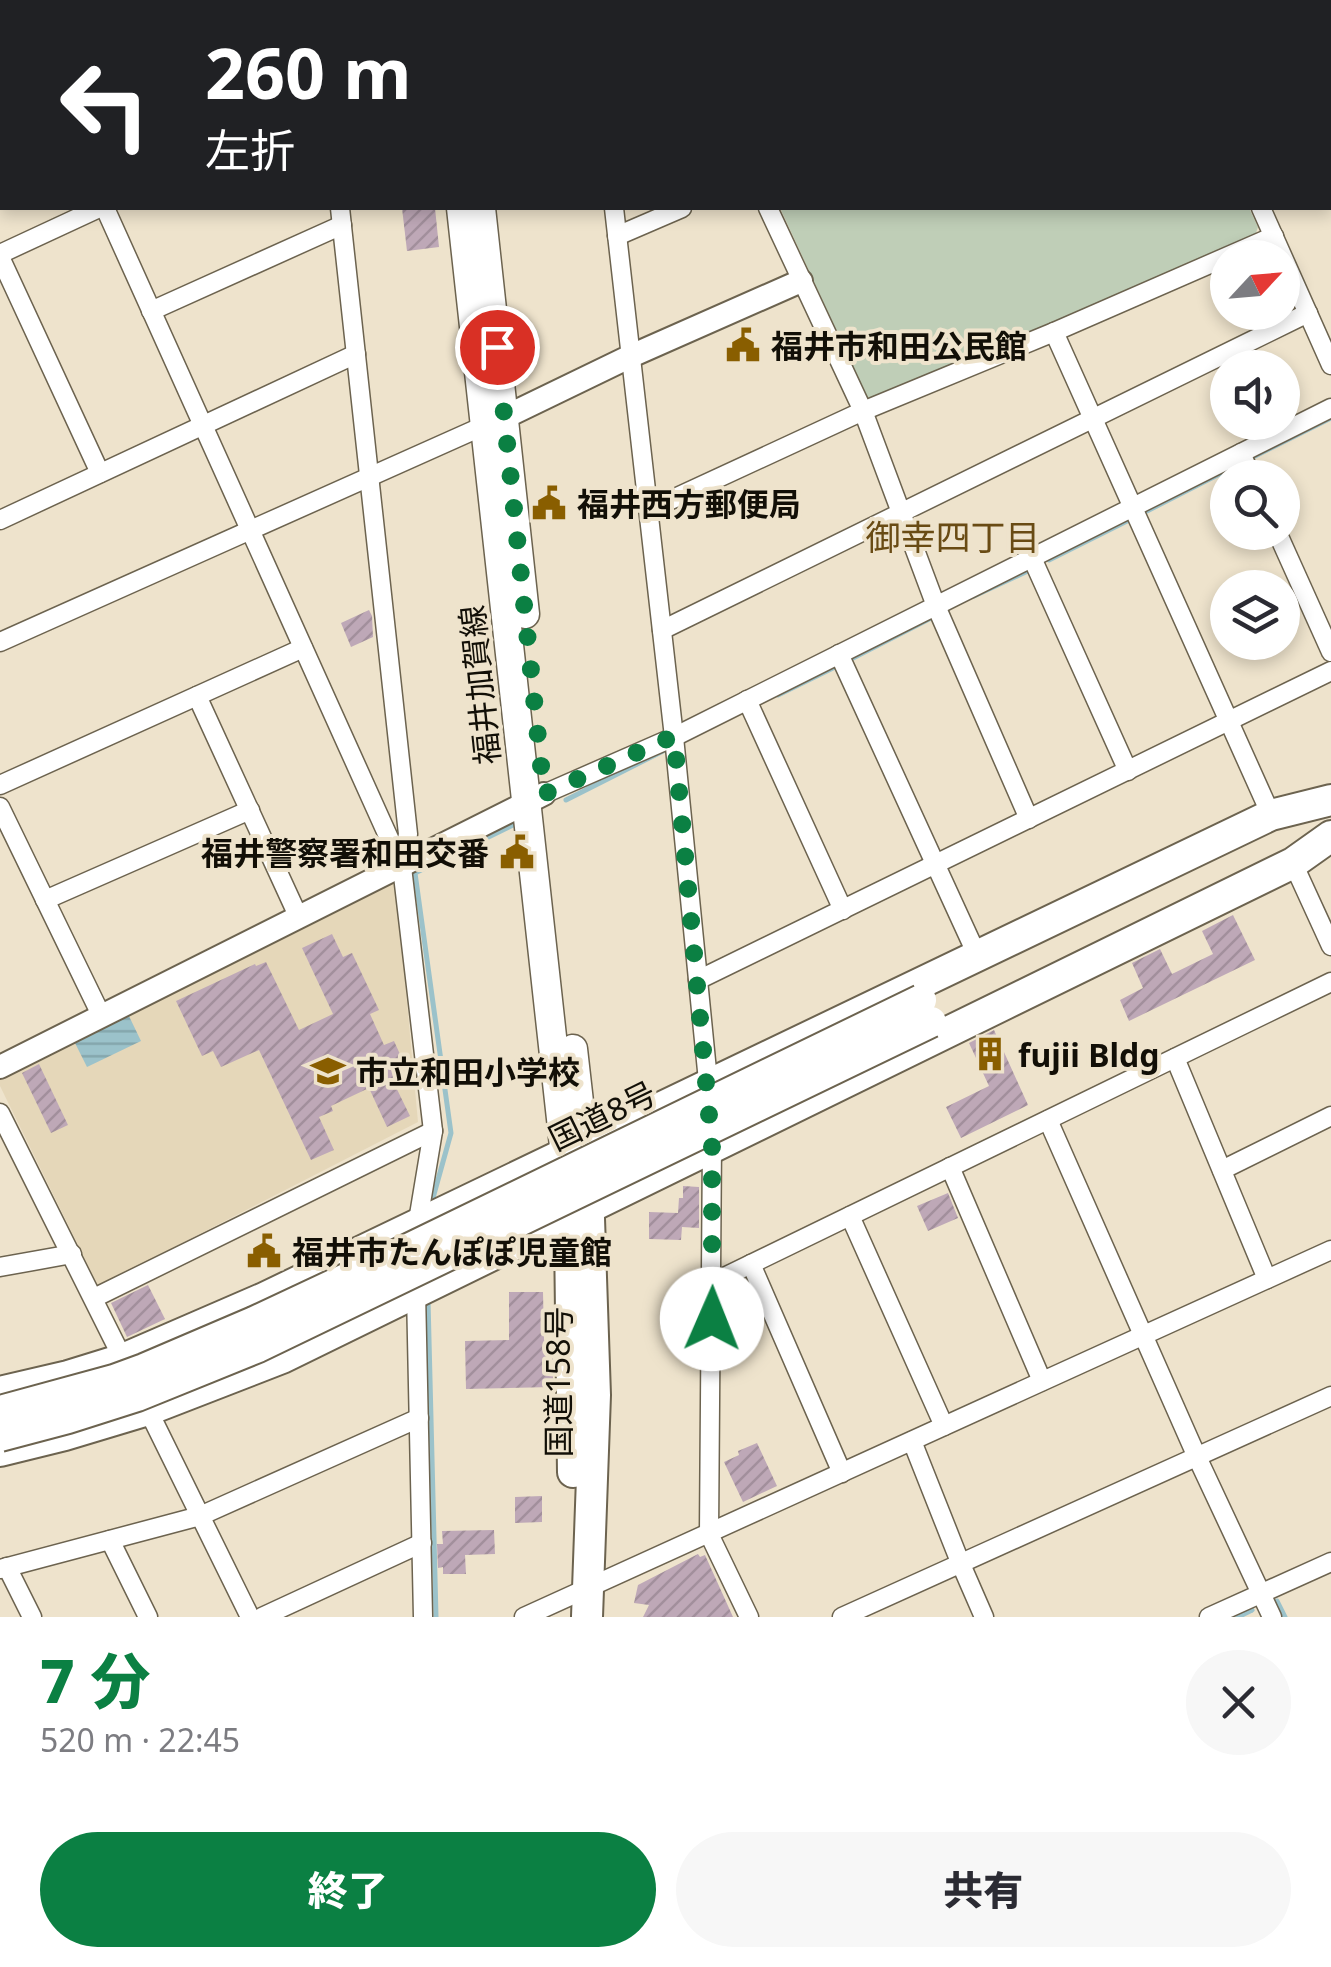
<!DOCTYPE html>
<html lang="ja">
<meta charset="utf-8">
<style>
:root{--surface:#fff;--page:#f7f7f7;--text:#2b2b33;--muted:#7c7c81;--accent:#0b8043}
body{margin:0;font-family:"Noto Sans","Noto Sans JP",sans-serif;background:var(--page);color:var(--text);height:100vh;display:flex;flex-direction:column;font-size:38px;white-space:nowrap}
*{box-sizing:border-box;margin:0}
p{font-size:32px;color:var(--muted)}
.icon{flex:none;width:55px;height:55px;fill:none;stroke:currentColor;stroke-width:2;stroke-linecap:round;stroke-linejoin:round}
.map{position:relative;height:1617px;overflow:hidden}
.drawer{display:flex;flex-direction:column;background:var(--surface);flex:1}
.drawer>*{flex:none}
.banner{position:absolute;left:0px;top:0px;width:1332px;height:210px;box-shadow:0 5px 15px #0003;background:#202124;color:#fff;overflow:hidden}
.needle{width:65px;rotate:64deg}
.fabs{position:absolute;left:1210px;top:240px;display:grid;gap:20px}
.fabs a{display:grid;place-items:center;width:90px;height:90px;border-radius:50%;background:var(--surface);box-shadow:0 5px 15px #0003;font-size:50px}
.pin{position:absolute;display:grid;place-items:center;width:85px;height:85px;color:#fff;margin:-42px;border:5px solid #fff;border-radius:50%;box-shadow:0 2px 10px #0007}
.me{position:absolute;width:110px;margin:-55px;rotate:1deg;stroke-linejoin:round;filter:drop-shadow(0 0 8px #0008)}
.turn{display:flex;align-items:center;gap:35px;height:210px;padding:0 40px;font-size:45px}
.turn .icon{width:130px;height:130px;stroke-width:2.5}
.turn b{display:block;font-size:70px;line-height:85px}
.round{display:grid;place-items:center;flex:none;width:105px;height:105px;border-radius:52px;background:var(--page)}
.head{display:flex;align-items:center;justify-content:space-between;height:170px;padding:0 40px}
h1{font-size:60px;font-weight:800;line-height:75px;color:var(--accent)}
.cta{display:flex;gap:20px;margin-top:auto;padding:20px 40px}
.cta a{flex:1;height:115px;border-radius:60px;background:var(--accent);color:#fff;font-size:40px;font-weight:800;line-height:115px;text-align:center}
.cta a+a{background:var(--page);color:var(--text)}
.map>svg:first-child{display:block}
.built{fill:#e5d7b9}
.park{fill:#bfceb7}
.water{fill:url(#water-rules)}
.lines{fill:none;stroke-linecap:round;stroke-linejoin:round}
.stream{stroke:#9bc2ca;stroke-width:5}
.building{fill:url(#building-hatch)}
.minor-casing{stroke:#6c634f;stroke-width:21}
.tertiary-casing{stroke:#6c634f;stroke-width:26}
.primary-casing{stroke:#6c634f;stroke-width:31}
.trunk-casing{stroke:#6c634f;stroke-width:34}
.minor{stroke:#fff;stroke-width:18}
.tertiary{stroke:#fff;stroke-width:22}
.primary{stroke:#fff;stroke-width:28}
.trunk{stroke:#fff;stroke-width:30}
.trunk-bridge-casing{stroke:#6c634f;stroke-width:34;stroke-linecap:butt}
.trunk-bridge{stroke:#fff;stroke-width:30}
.route{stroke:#0b8043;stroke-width:18;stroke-dasharray:0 32.4}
.labels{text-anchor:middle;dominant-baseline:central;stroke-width:8;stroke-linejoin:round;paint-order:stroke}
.poi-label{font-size:32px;font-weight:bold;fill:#120f07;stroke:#eee3cc;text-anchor:start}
.street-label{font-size:32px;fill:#120f07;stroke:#eee3cc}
.neighbourhood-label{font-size:35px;fill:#694b14;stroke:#eee3cc}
</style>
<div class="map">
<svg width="1331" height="1617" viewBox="0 0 1331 1617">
<defs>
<pattern id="water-rules" width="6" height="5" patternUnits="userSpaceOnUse" patternTransform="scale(2.5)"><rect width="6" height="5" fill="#9bc2ca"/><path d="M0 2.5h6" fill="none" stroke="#84a6ac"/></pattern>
<pattern id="building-hatch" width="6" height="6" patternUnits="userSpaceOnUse" patternTransform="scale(2.5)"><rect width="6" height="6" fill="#bea8b7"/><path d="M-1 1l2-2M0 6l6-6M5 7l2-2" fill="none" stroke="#a28f9c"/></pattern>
</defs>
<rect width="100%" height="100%" fill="#eee3cc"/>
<!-- built -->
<polygon class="built" points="389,880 396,883 418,1122 98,1286 0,1086 0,1076"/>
<!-- park -->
<polygon class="park" points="780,208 1249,208 1258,227 1255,236 877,400 867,397"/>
<!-- water -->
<polygon class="water" points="128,1014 141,1041 87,1067 74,1041"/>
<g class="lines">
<!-- stream -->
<g class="stream">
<polyline points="1253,457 1331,418"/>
<polyline points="1147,511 1237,465"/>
<polyline points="1049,560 1131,519"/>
<polyline points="974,596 1032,569"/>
<polyline points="853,658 933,617"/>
<polyline points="778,695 837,666"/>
<polyline points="566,800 663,751"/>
<polyline points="431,1205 451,1133 415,873 513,825"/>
<polyline points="428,1300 436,1617"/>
<polyline points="1277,1601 1285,1617"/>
<polyline points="1238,1617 1252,1610"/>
</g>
</g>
<!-- building -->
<g class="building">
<polygon points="402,208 435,208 439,247 407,251"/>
<polygon points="369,610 372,616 373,637 351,647 341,623"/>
<polygon points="1233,915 1255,960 1129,1021 1120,1000 1143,988 1132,963 1160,949 1172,974 1213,954 1202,931"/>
<polygon points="332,934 343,957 352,953 379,1010 370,1014 384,1045 394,1041 404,1063 396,1067 400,1076 392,1079 410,1116 387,1127 369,1088 331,1106 333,1111 319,1117 334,1150 311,1160 259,1050 221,1067 213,1051 202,1056 176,1001 255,964 256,966 266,962 299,1030 333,1014 302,948"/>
<polygon points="994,1030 1028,1105 961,1138 946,1107 989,1086 969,1043"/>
<polygon points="39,1064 68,1125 51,1133 22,1073"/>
<polygon points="683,1186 699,1187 699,1228 682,1227 681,1240 649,1239 649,1212 678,1213 679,1198 683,1198"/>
<polygon points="948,1193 958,1218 928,1231 917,1206"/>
<polygon points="148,1285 165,1319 127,1337 111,1303"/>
<polygon points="509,1292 543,1292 544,1340 553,1339 553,1387 466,1389 465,1341 509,1340"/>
<polygon points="757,1443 777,1486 743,1502 724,1462 739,1455 738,1451"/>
<polygon points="542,1496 542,1522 515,1523 515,1497"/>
<polygon points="494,1530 495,1554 465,1555 466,1574 443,1574 443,1567 438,1568 437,1544 443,1544 442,1531"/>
<polygon points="698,1554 700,1557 705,1555 733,1617 643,1617 649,1605 634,1603 638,1585"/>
</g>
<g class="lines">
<!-- minor casing -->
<g class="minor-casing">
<g id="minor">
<polyline points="11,0 12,2"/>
<polyline points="134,0 135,2"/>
<polyline points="317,0 317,2"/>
<polyline points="592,0 592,2"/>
<polyline points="1325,1 1327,0"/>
<polyline points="264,2 269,0"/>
<polyline points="861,2 867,0"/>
<polyline points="1157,2 1162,0"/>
<polyline points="1330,13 1331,16"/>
<polyline points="1330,58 1331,58"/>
<polyline points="105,208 402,867"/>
<polyline points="340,208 408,834 402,867 433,1131 419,1215 422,1223"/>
<polyline points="614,208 674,737 709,1091"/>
<polyline points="768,208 863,411 936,606 1029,819"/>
<polyline points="1261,208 1331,365"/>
<polyline points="617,236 682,208"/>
<polyline points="0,254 99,208"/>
<polyline points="0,257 100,473"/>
<polyline points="151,311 342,225"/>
<polyline points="1054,332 1271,815"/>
<polyline points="1241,453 1252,478"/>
<polyline points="649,510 863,411 1054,332 1274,236"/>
<polyline points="0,520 356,354"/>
<polyline points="1277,532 1331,652"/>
<polyline points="1032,558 1128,771"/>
<polyline points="662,630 1308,313"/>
<polyline points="0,642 490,423"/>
<polyline points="839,654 977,955"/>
<polyline points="197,696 299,918"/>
<polyline points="747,700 843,910"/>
<polyline points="0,785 303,648"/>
<polyline points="544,794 674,737 1331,408"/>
<polyline points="0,807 102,1017"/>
<polyline points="1293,863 1331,946"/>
<polyline points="45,900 250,810"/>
<polyline points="698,980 1331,671"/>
<polyline points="1175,1058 1267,1279"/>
<polyline points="0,1113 123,1359"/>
<polyline points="1048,1120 1197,1457 1272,1617"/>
<polyline points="712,1142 709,1534 749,1617"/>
<polyline points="950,1167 1042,1381"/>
<polyline points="1222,1170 1331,1116"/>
<polyline points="850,1216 944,1426"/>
<polyline points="751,1264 842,1473"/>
<polyline points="0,1267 72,1254"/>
<polyline points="712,1283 1331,982"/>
<polyline points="416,1292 423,1617"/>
<polyline points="94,1298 433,1131"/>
<polyline points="148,1410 250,1617"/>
<polyline points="912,1441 960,1562 984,1617"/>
<polyline points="110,1540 148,1617"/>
<polyline points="7,1567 32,1617"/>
<polyline points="0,1569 200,1516 419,1418"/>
<polyline points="262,1617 422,1543"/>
<polyline points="524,1617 1331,1250"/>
<polyline points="842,1617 1331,1396"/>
<polyline points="1209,1617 1331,1562"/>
</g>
</g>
<!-- tertiary casing -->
<g class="tertiary-casing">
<g id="tertiary">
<polyline points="539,2 545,0"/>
<polyline points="505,417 631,356 801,281"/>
<polyline points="0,1067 544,794"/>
</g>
</g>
<!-- primary casing -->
<g class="primary-casing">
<g id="primary">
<polyline points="438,0 438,2"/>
<polyline points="458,0 458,2"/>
<polyline points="461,208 565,1155"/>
<polyline points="481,208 525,614"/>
<polyline points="573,1049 584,1146"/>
</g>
</g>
<!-- trunk casing -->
<g class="trunk-casing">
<g id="trunk">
<polyline points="570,1233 573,1472"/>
<polyline points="0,1392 68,1376 123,1359 264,1298 1271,815 1331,800"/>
<polyline points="0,1451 65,1435 148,1410 282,1358 1293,863 1331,836"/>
<polyline points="587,1617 595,1395 588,1189"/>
</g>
</g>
<!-- minor -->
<use href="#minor" class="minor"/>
<!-- tertiary -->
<use href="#tertiary" class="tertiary"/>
<!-- primary -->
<use href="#primary" class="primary"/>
<!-- trunk -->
<use href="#trunk" class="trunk"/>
<!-- trunk-bridge casing -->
<g class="trunk-bridge-casing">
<g id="trunk-bridge">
<polyline points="0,1411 114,1380 144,1369 254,1322 365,1270 921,1000"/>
<polyline points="0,1436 68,1418 137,1396 258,1347 931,1022"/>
</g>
</g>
<!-- trunk-bridge -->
<use href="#trunk-bridge" class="trunk-bridge"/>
</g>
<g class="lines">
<!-- route -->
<polyline class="route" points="497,347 544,794 674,736 712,1147 712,1319"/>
</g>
<!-- icons -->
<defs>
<g id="civic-bare" transform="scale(2.7)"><path d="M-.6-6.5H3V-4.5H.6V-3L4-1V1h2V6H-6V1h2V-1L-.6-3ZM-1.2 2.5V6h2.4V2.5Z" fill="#895e00" stroke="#eee3cc" stroke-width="2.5" paint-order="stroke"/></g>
<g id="building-bare" transform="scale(2.7)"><path d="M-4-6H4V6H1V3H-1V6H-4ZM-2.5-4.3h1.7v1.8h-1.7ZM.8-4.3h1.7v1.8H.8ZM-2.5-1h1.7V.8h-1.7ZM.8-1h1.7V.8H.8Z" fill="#895e00" stroke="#eee3cc" stroke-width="2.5" paint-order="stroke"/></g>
<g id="school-bare" transform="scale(2.7)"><path d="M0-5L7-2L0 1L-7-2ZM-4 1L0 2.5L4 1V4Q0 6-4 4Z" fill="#895e00" stroke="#eee3cc" stroke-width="2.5" paint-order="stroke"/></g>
</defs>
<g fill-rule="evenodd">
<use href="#civic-bare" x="743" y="345"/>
<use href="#civic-bare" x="549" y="503"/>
<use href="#civic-bare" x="517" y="852"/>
<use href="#building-bare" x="990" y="1054"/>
<use href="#school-bare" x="328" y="1071"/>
<use href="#civic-bare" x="264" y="1251"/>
</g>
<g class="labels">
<!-- poi labels -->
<g class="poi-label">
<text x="771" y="345">福井市和田公民館</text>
<text x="577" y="503">福井西方郵便局</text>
<text x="489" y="852" text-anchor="end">福井警察署和田交番</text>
<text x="1018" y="1054">fujii Bldg</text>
<text x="356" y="1071">市立和田小学校</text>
<text x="292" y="1251">福井市たんぽぽ児童館</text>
</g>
<!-- street labels -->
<g class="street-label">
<text transform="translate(479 685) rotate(-96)">福井加賀線</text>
<text transform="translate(602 1115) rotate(-26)">国道8号</text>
<text transform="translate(557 1382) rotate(-90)">国道158号</text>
</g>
<!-- neighbourhood labels -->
<g class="neighbourhood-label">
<text x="953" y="536">御幸四丁目</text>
</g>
</g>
</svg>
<div class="fabs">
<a><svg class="needle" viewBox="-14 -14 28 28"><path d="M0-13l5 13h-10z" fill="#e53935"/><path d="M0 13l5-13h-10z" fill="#7c7c81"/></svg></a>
<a><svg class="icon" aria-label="sound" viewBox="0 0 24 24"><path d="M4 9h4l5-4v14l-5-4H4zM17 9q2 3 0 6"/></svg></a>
<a><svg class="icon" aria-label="search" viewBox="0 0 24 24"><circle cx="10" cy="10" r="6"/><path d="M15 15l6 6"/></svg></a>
<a><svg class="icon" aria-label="layers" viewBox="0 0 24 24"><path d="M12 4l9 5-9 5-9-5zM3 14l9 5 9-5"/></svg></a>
</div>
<div class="pin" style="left:497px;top:347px;background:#d93025"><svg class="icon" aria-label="arrive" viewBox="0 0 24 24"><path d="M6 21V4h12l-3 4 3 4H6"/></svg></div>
<svg class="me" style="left:712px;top:1319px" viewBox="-20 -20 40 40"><circle r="19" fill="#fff"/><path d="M0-13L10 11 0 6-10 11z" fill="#0b8043"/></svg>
<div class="banner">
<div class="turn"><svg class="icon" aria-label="left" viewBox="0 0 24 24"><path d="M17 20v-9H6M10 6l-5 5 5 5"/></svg><div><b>260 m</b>左折</div></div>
</div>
</div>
<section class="drawer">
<div class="head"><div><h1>7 分</h1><p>520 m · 22:45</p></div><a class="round"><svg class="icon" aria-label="close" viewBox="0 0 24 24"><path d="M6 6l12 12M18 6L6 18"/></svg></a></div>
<div class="cta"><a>終了</a><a>共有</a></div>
</section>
